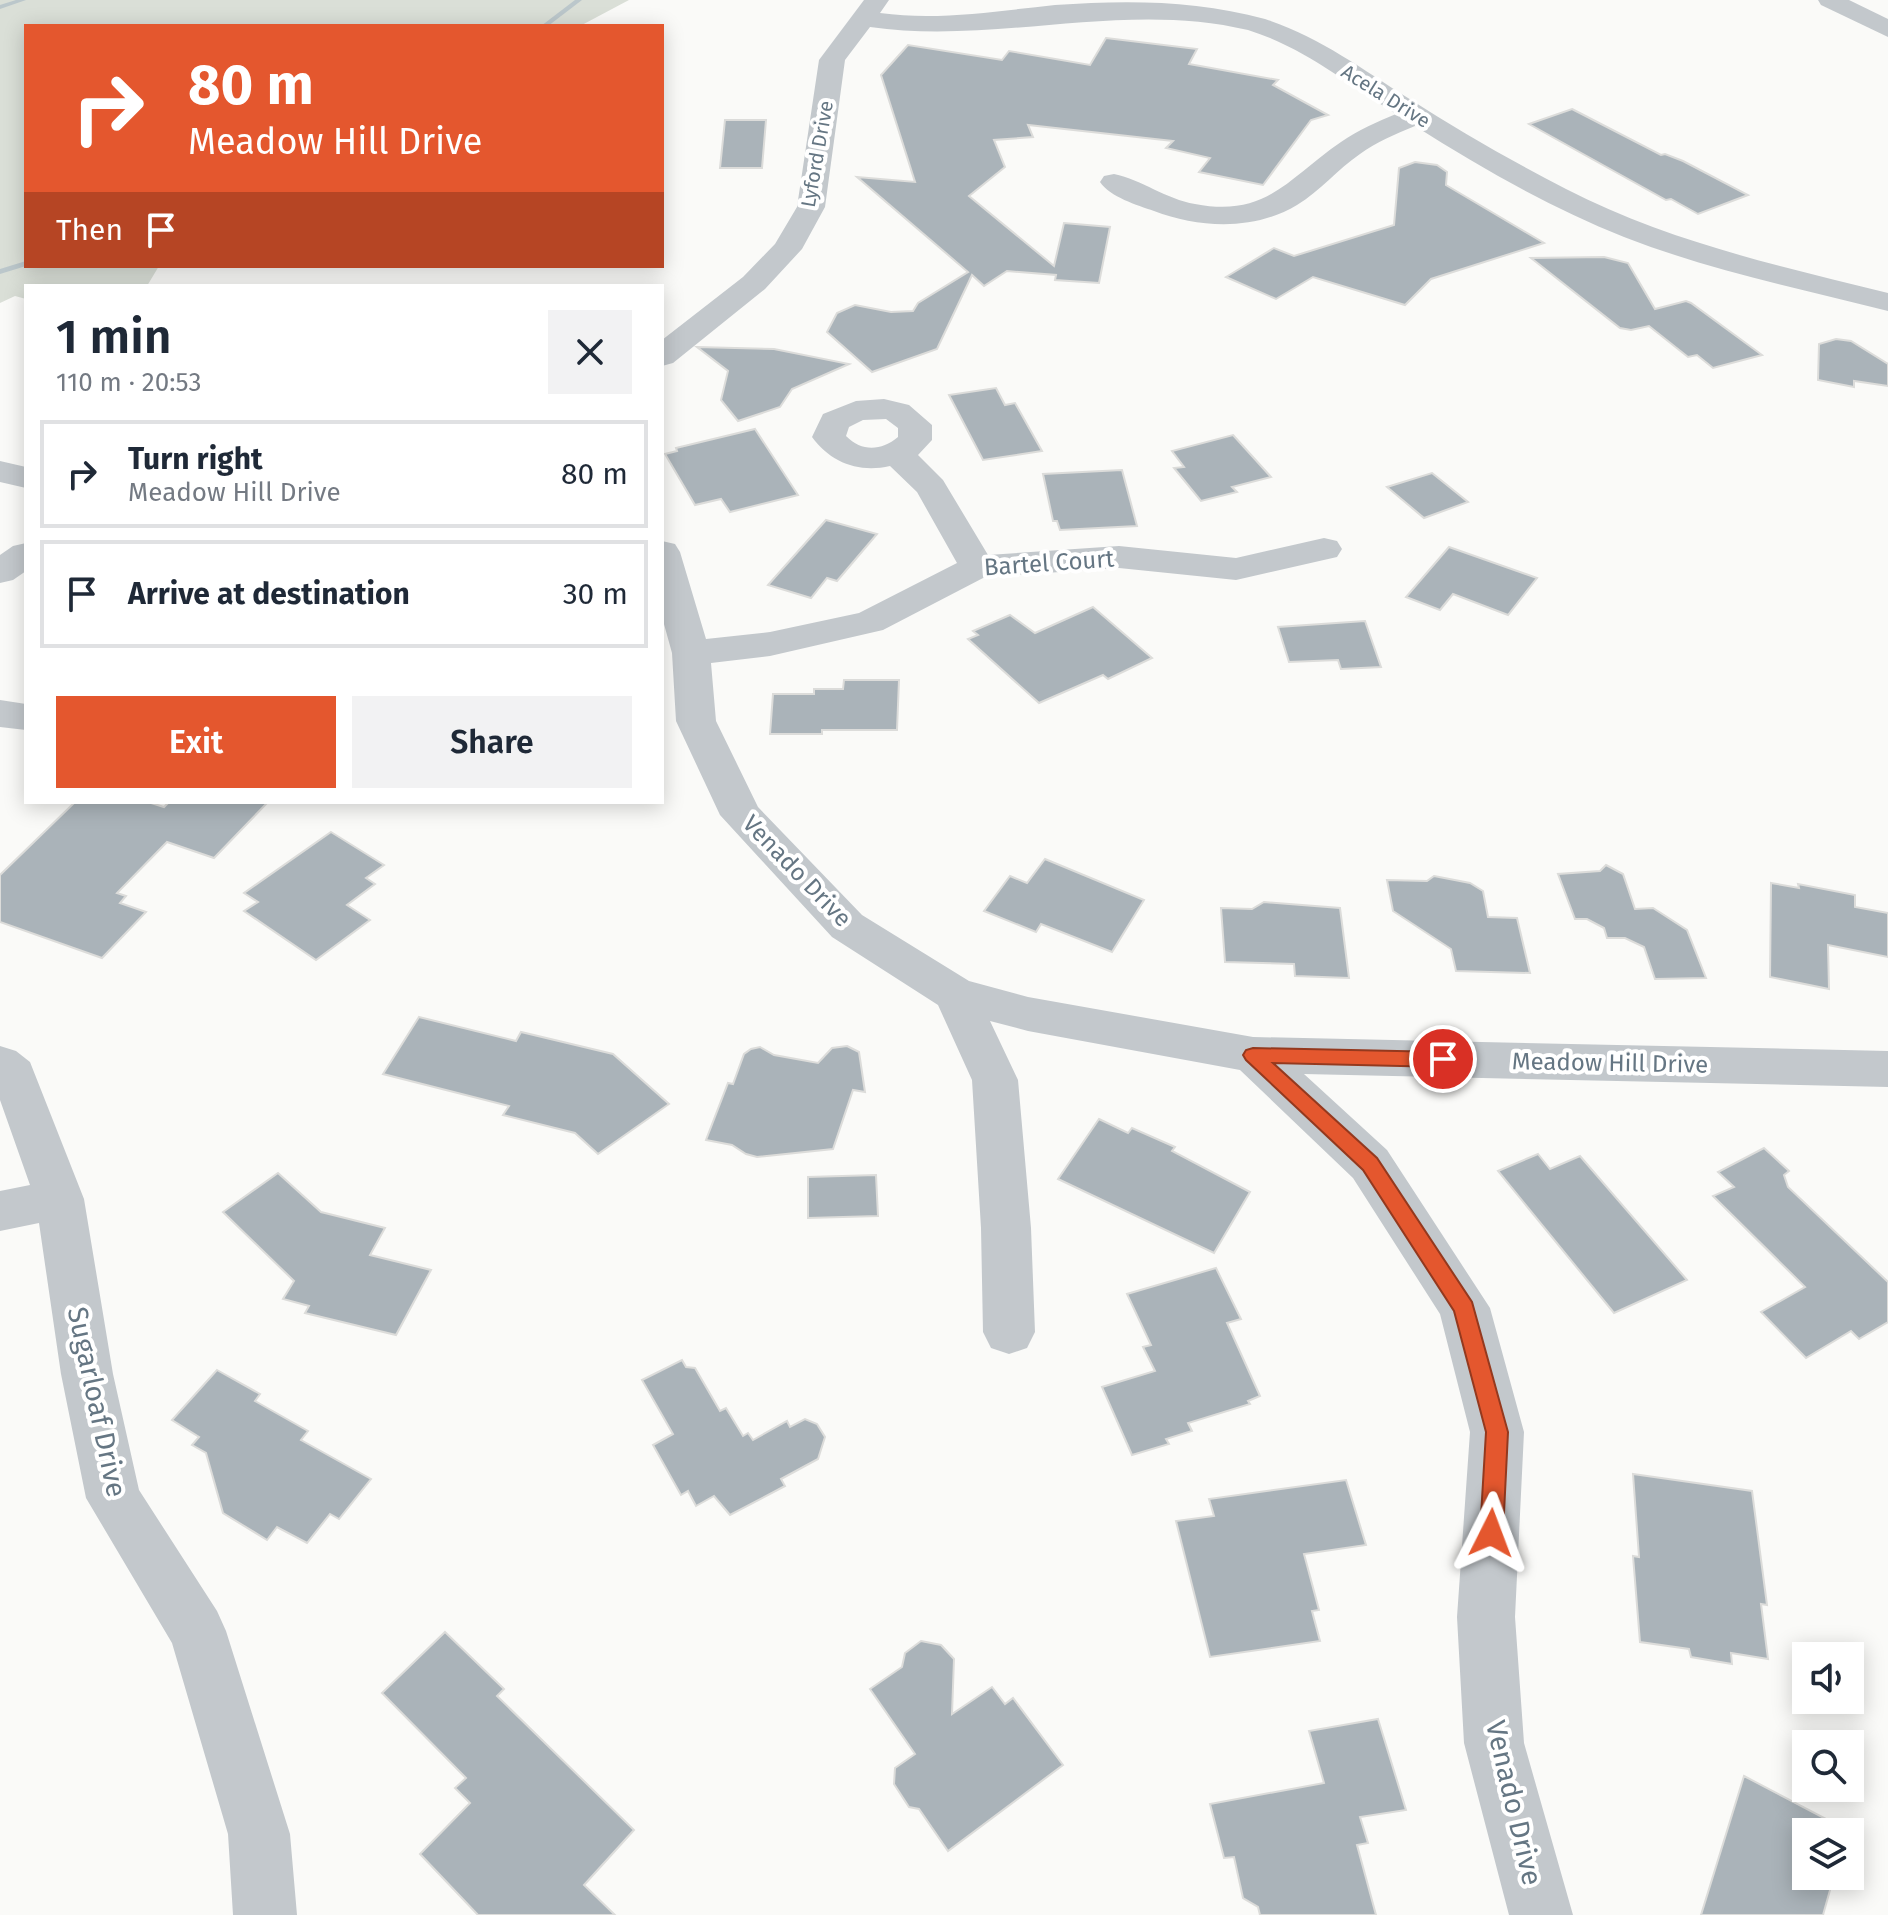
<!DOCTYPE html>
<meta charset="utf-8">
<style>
:root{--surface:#fff;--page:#f2f2f3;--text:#1f2937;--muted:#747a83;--line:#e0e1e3;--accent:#e4572e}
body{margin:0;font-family:"Fira Sans",sans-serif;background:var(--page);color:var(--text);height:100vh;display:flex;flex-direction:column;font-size:30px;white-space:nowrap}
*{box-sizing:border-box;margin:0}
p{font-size:26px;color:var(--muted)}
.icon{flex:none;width:44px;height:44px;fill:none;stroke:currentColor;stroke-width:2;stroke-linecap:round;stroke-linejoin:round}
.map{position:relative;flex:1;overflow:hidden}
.drawer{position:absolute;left:24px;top:284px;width:640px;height:520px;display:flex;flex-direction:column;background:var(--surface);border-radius:0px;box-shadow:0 4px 20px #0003}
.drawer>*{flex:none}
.banner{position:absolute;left:24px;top:24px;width:640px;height:244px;border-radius:0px;box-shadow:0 4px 20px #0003;background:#e4572e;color:#fff;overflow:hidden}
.tools{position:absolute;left:1792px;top:1642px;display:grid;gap:16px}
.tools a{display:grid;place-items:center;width:72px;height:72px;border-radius:0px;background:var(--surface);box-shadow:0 4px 20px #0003;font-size:40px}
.pin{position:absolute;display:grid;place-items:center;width:68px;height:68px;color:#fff;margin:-34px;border:4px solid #fff;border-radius:50%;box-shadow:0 2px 8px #0007}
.me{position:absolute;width:88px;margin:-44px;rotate:3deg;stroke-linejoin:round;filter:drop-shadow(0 0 6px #0008)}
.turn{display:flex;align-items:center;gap:28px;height:168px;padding:0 32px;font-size:36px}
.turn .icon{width:104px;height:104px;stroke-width:2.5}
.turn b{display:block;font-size:56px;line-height:68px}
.then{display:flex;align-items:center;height:76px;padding:0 32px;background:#0003;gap:16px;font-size:30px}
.round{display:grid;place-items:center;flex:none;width:84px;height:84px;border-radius:0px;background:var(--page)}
.head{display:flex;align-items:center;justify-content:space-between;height:136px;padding:0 32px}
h1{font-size:48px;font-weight:600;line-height:60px}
.primary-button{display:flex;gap:16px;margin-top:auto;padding:16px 32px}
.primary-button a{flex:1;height:92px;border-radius:0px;background:var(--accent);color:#fff;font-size:32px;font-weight:600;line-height:92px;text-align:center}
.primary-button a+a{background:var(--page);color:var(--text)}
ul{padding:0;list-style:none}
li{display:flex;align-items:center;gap:24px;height:108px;margin:0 16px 12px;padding:0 16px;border:4px solid var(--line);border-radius:0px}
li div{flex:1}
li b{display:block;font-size:30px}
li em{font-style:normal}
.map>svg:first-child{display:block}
.green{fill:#dadfd7}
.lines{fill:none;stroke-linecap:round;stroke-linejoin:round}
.stream{fill:#bbc7cb;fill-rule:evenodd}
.building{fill:#aab3b9;stroke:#dcdcda;stroke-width:2}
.street{fill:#c3c8cc;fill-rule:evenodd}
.route{fill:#e4572e;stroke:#94391e;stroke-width:2}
.labels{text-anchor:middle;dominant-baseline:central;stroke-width:8;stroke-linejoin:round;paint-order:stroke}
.far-street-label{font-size:20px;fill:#657683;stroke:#fff}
.street-label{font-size:24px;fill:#657683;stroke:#fff}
.near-street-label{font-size:28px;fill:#657683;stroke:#fff}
</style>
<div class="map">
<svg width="1888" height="1915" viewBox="0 0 1888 1915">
<rect width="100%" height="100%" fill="#fafaf8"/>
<!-- green -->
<polygon class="green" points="0,0 629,0 580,26 26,26 26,266 159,266 147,286 26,286 26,299 15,296 0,303"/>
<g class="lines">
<!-- stream -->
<g class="stream">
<polygon points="16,0 26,0 0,9 0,5"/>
<polygon points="575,0 582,0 548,26 541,26"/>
<polygon points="26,261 26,266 0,274 0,269"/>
</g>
</g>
<!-- building -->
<g class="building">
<polygon points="1106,38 1197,49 1189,64 1278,80 1273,85 1328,115 1311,120 1263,185 1199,172 1210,158 1166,148 1173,141 1028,125 1033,137 994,140 1005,167 969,196 1054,266 1064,223 1110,227 1099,283 1055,280 1056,275 1007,271 984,286 972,275 937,349 872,372 827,332 837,313 855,305 891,312 913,311 918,303 968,272 857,177 915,182 881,75 908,45 1002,60 1009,51 1090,65"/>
<polygon points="1572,109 1661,155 1665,154 1683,161 1748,195 1698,214 1671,199 1666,200 1529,124"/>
<polygon points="725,120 766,120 762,168 720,168"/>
<polygon points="1415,162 1437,165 1447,172 1446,185 1544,243 1431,279 1405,305 1313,277 1276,299 1226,277 1274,248 1294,256 1394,225 1399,168"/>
<polygon points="1604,257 1628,263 1655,309 1686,301 1691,303 1762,355 1713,368 1697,355 1688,357 1649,326 1631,330 1620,328 1531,258"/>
<polygon points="1836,339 1851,341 1888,364 1888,386 1854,381 1854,387 1818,380 1819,344"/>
<polygon points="697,347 774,349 849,364 792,389 780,407 738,421 721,400 728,371"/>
<polygon points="996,388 1005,405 1015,403 1042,451 983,460 949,395"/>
<polygon points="755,429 798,495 730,512 721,499 695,505 665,454 677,451 676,448"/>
<polygon points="1233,435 1271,477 1232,487 1237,492 1201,501 1174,468 1184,467 1172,451"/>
<polygon points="1122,470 1137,526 1060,530 1057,521 1053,521 1043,474"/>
<polygon points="1432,473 1468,502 1424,518 1387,487"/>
<polygon points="826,520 877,534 837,581 827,578 811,598 768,585"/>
<polygon points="1449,547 1537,578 1508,615 1453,594 1440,610 1406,597"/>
<polygon points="1093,607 1152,658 1108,679 1103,675 1039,703 968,639 978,635 973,631 1010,615 1035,633"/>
<polygon points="1365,621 1381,667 1341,669 1338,660 1289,662 1278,627"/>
<polygon points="844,680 899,680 897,730 822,730 822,734 770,734 773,694 814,694 814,689 843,689"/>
<polygon points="75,802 148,802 164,807 169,802 268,802 214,858 167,842 117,893 126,896 120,903 146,912 102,958 0,922 0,875"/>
<polygon points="331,832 384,865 366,878 375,884 347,905 370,920 316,960 244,911 258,902 244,893"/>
<polygon points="1045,859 1144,900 1112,952 1041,924 1036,932 984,911 1010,876 1027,883"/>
<polygon points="1606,865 1623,874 1635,909 1653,908 1687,930 1706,978 1655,979 1644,947 1625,938 1607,938 1604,928 1587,919 1575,919 1558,874 1600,871"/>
<polygon points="1434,876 1470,883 1483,891 1488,917 1517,918 1530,973 1456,971 1451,949 1393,911 1387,880 1427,881"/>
<polygon points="1771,883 1799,888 1798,884 1855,895 1855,907 1888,913 1888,957 1828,945 1829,989 1770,977"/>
<polygon points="1264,902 1340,908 1349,978 1295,976 1294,964 1225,962 1221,908 1252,909"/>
<polygon points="419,1017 516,1041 521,1032 613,1054 669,1104 598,1154 575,1133 503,1115 509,1106 383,1074"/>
<polygon points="847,1046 859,1052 865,1092 853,1090 833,1149 757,1157 746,1154 732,1145 706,1140 728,1083 733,1084 744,1054 751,1049 760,1047 774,1055 818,1063 832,1048"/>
<polygon points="1099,1119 1128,1133 1132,1128 1175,1147 1172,1151 1250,1192 1214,1253 1058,1179"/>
<polygon points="1764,1148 1789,1171 1784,1175 1788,1187 1888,1282 1888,1322 1859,1339 1851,1331 1806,1358 1761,1312 1805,1287 1713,1196 1734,1187 1718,1172"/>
<polygon points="1538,1154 1550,1169 1580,1156 1687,1280 1614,1313 1498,1171"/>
<polygon points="278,1173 321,1212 385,1228 370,1255 431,1270 396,1335 305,1313 309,1306 283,1299 294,1281 223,1212"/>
<polygon points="876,1175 878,1216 808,1218 808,1177"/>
<polygon points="1216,1268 1241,1319 1227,1323 1260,1396 1248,1401 1250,1404 1188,1423 1192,1431 1166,1439 1169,1444 1132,1455 1102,1387 1155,1371 1143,1347 1151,1345 1127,1294"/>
<polygon points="682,1360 686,1367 695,1368 720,1411 726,1408 743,1436 748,1433 753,1440 787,1421 790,1427 805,1419 817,1424 825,1437 818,1459 781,1479 785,1486 730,1515 714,1496 696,1506 688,1491 681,1495 653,1445 673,1434 642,1380"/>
<polygon points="217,1370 260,1394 255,1401 308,1431 301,1440 371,1479 339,1519 330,1514 307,1543 277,1527 267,1540 223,1513 206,1453 192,1445 199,1437 172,1420"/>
<polygon points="1633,1474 1752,1491 1767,1605 1761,1604 1768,1659 1731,1653 1732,1664 1691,1657 1689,1649 1640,1642 1633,1556 1639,1557"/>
<polygon points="1346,1480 1366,1545 1304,1554 1319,1610 1312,1611 1320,1641 1210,1657 1176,1521 1214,1516 1209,1499"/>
<polygon points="445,1632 504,1689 497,1696 634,1830 584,1885 615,1915 478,1915 420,1854 470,1803 455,1788 466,1778 382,1693"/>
<polygon points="921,1641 941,1645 954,1659 952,1714 992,1687 1005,1704 1013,1698 1063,1765 948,1851 919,1809 909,1807 894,1784 895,1768 915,1754 870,1689 902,1667 905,1653"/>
<polygon points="1378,1719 1406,1810 1360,1817 1368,1843 1357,1845 1376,1915 1260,1915 1258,1907 1243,1898 1234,1857 1224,1858 1210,1804 1324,1783 1309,1731"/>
<polygon points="1744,1776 1847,1830 1806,1832 1806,1876 1834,1876 1823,1915 1701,1915"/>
</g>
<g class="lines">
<!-- street -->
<g class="street">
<path d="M864,0H889L880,13C938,21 997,11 1055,5C1126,0 1196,0 1265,19C1318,36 1362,69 1408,98C1459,131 1512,161 1566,189C1667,241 1778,266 1888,293V311C1800,289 1709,270 1624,237C1551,208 1481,168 1415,126C1396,134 1376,142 1360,154C1338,169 1320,191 1297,205C1254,231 1199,228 1154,211C1137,205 1110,197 1100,182L1104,176L1114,174C1142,180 1166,199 1195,204C1267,218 1288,178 1341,142C1358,130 1377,122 1396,114C1348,84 1303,47 1248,30C1123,0 996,45 870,27L845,60L825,207L802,249L765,289L673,363L662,366V340L743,277L775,244L797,207L819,60Z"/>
<polygon points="1818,0 1849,0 1888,19 1888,37 1821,5"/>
<path d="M884,399L909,405L932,425V440L918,455L943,480L988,555L1119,546L1236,558L1324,538L1337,541L1342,549L1337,557L1236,580L1119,568L985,577L883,630L770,656L711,663L716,721L758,807L862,915L969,981L1028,997L1253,1037L1888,1051V1087L1304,1074L1387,1150L1490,1308L1524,1432L1515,1617L1524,1743L1573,1915H1509L1464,1743L1457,1617L1470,1432L1440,1314L1353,1178L1240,1070L1028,1031L990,1021L1018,1080L1031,1228L1035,1332L1027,1348L1009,1354L991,1348L983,1332L981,1228L972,1080L938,1005L832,937L720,815L676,721L672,653L662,617V541L675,544L680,552L706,639L770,632L859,613L957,563L917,492L890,466C859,473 831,463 812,437L823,414L856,401ZM886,419L898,428V437C881,451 862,452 846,436L849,427L863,420Z"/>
<polygon points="0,461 26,467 26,488 0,482"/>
<polygon points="26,543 26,571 13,580 0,583 0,555 13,546"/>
<polygon points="0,700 26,704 26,730 0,727"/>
<polygon points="0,1046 16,1051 30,1062 84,1199 113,1374 139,1490 217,1611 226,1631 290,1834 297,1915 233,1915 228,1834 172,1643 86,1498 61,1374 39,1223 0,1231 0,1191 30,1185 0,1100"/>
</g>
</g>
<!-- route -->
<polygon class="route" points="1253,1048 1443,1052 1450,1054 1453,1059 1450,1064 1443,1067 1273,1063 1377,1158 1472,1302 1508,1432 1503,1533 1499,1540 1491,1543 1483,1540 1480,1533 1486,1432 1454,1311 1363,1170 1246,1060 1243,1055 1246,1050"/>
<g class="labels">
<!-- far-street labels -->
<g class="far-street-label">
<text transform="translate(1386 96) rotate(32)">Acela Drive</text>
<text transform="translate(817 154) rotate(-80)">Lyford Drive</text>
</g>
<!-- street labels -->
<g class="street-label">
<text transform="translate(1049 563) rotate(-4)">Bartel Court</text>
<text transform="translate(797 871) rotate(46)">Venado Drive</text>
<text transform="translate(1610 1063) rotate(1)">Meadow Hill Drive</text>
</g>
<!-- near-street labels -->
<g class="near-street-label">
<text transform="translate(97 1402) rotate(78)">Sugarloaf Drive</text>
<text transform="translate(1514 1803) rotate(77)">Venado Drive</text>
</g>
</g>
</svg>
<div class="tools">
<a><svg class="icon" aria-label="sound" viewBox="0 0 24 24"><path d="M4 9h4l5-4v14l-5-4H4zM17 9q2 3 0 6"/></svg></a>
<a><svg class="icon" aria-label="search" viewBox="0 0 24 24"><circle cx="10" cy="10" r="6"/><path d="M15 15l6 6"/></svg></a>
<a><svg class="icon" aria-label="layers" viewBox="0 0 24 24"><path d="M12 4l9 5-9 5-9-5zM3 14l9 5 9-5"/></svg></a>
</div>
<div class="pin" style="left:1443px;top:1059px;background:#d93025"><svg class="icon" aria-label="arrive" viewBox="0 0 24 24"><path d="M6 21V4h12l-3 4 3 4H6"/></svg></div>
<svg class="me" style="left:1491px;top:1533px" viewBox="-20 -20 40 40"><path d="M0-17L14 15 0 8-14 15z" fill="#e4572e" stroke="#fff" stroke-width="4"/></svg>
<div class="banner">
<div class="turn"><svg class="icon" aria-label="right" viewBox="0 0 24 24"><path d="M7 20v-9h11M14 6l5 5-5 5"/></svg><div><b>80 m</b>Meadow Hill Drive</div></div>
<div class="then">Then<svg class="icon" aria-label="arrive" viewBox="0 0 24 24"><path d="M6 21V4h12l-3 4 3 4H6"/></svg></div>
</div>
<section class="drawer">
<div class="head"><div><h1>1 min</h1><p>110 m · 20:53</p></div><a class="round"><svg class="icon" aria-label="close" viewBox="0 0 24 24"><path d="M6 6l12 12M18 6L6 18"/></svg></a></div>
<ul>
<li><svg class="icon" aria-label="right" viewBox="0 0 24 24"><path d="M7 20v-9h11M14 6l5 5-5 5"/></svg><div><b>Turn right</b><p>Meadow Hill Drive</p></div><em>80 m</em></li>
<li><svg class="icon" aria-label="arrive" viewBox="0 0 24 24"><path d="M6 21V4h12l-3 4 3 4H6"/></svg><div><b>Arrive at destination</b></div><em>30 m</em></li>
</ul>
<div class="primary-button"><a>Exit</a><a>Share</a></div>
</section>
</div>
